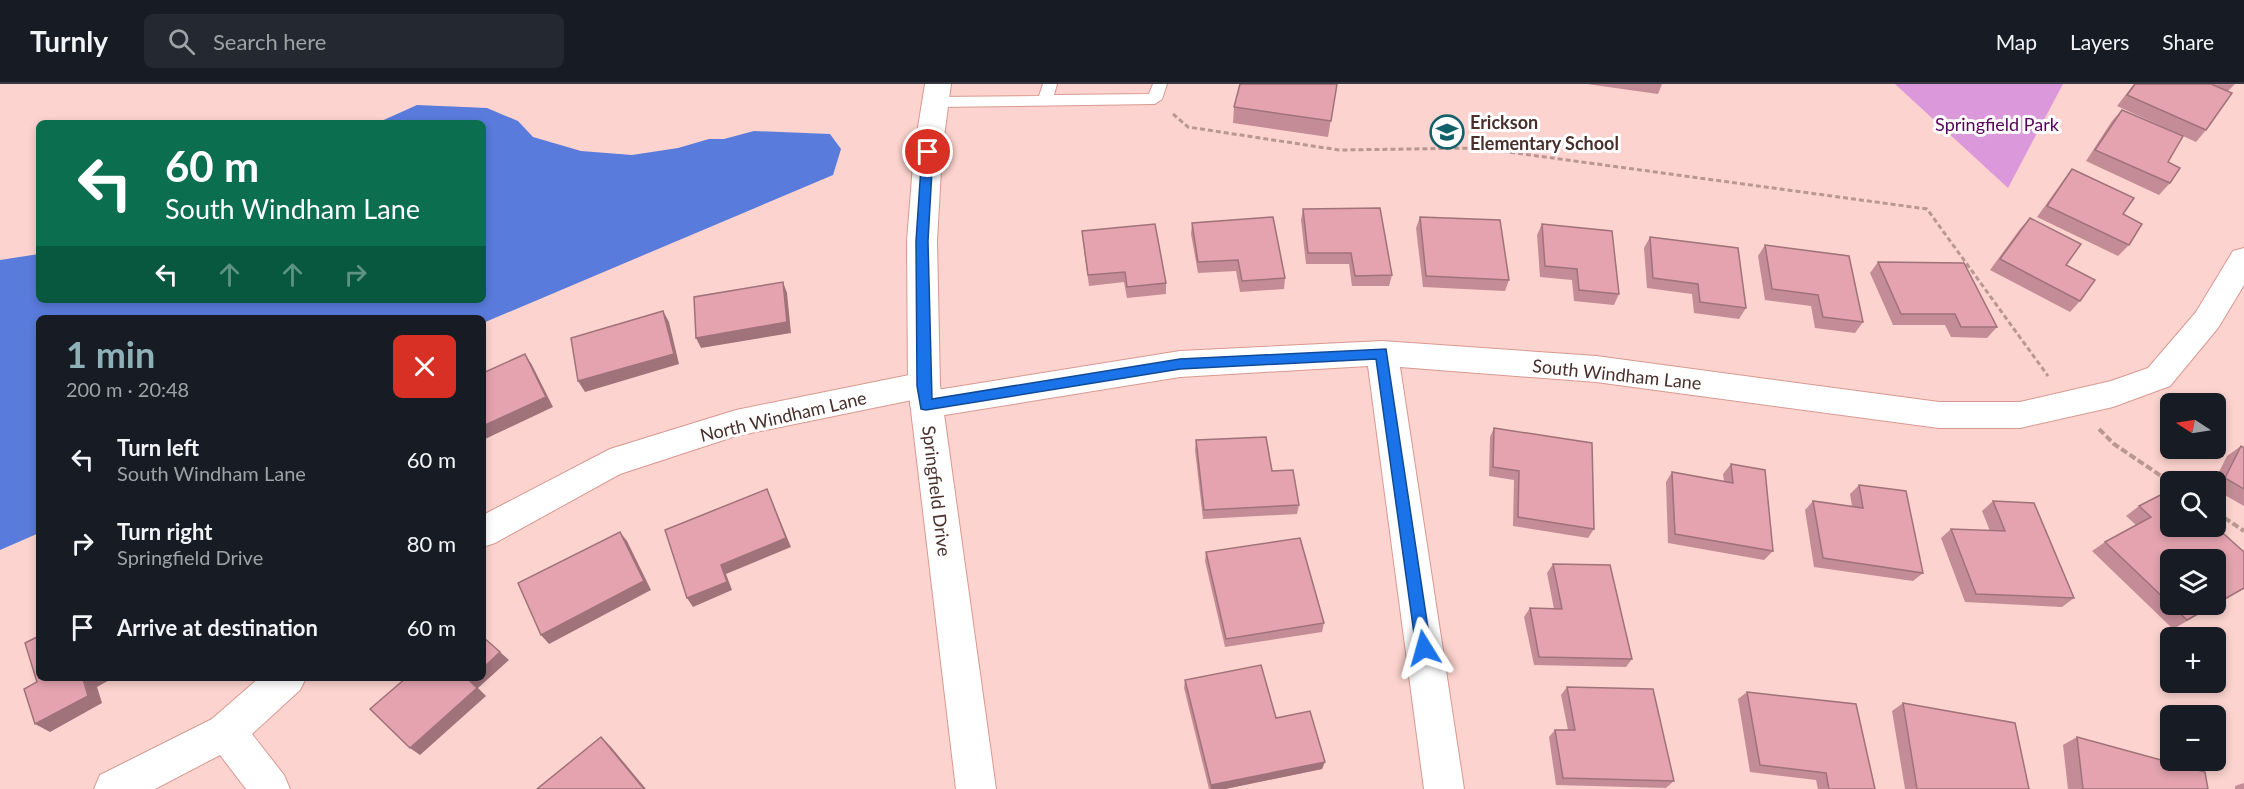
<!DOCTYPE html>
<meta charset="utf-8">
<style>
:root{--surface:#171b24;--page:#242831;--text:#f1f3f6;--muted:#9ea1a6;--line:#363941;--accent:#8db1b7}
body{margin:0;font-family:Lato,sans-serif;background:var(--page);color:var(--text);height:100vh;display:flex;flex-direction:column;font-size:22px;white-space:nowrap}
*{box-sizing:border-box;margin:0}
p{font-size:20px;color:var(--muted)}
.icon{flex:none;width:33px;height:33px;fill:none;stroke:currentColor;stroke-width:2;stroke-linecap:round;stroke-linejoin:round}
.map{position:relative;flex:1;overflow:hidden}
.panel{position:absolute;left:36px;top:231px;width:450px;height:366px;display:flex;flex-direction:column;background:var(--surface);border-radius:9px;box-shadow:0 3px 9px #0003}
.panel>*{flex:none}
.top-card{position:absolute;left:36px;top:36px;width:450px;height:183px;border-radius:9px;box-shadow:0 3px 9px #0003;background:#0b6e4f;color:#fff;overflow:hidden}
.needle{width:39px;rotate:282deg}
.buttons{position:absolute;left:2160px;top:309px;display:grid;gap:12px}
.buttons a{display:grid;place-items:center;width:66px;height:66px;border-radius:9px;background:var(--surface);box-shadow:0 3px 9px #0003;font-size:30px}
.pin{position:absolute;display:grid;place-items:center;width:51px;height:51px;color:#fff;margin:-26px;border:3px solid #fff;border-radius:50%;box-shadow:0 2px 6px #0007}
.me{position:absolute;width:66px;margin:-33px;rotate:352deg;stroke-linejoin:round;filter:drop-shadow(0 0 4px #0008)}
.turn{display:flex;align-items:center;gap:21px;height:126px;padding:0 30px;font-size:27px}
.turn .icon{width:78px;height:78px;stroke-width:2.5}
.turn b{display:block;font-size:42px;line-height:51px}
.lanes{display:flex;align-items:center;height:57px;padding:0 30px;background:#0003;justify-content:center;gap:30px;direction:ltr}
.lanes .off{opacity:.35}
.round{display:grid;place-items:center;flex:none;width:63px;height:63px;border-radius:9px;background:var(--page)}
.head{display:flex;align-items:center;justify-content:space-between;height:102px;padding:0 30px}
h1{font-size:36px;font-weight:700;line-height:45px;color:var(--accent)}
ul{padding:0;list-style:none}
li{display:flex;align-items:center;gap:18px;height:84px;padding:0 30px}
li div{flex:1}
li b{display:block;font-size:22px}
li em{font-style:normal}
header{display:flex;align-items:center;gap:36px;box-sizing:border-box;height:84px;padding:0 30px;background:var(--surface);border-bottom:2px solid var(--line)}
header strong{font-size:28px}
nav{display:flex;gap:33px;margin-inline-start:auto;font-size:21px}
.search{width:420px;height:54px;background:var(--page);display:flex;align-items:center;gap:15px;box-sizing:border-box;padding:0 21px;border-radius:9px;color:var(--muted);font-size:22px}
.map>svg:first-child{display:block}
.green{fill:#db98da}
.water{fill:#597bdc}
.lines{fill:none;stroke-linecap:round;stroke-linejoin:round}
.service-casing{stroke:#d89991;stroke-width:2}
.minor-casing{stroke:#d89991;stroke-width:2}
.tertiary-casing{stroke:#d89991;stroke-width:2}
.path-far1{stroke:#ba9792;stroke-width:3;stroke-dasharray:5 3;stroke-linecap:butt}
.path{stroke:#ba9792;stroke-width:4;stroke-dasharray:7 3;stroke-linecap:butt}
.service{fill:#fff;fill-rule:evenodd}
.minor{fill:#fff;fill-rule:evenodd}
.tertiary{fill:#fff;fill-rule:evenodd}
.wall{fill:#c48c96}
.shaded-wall{fill:#a0727a}
.building{fill:#e4a3af;stroke:#a0727a;stroke-width:1.5}
.route{fill:#1a73e8;stroke:#114b97;stroke-width:1.5}
.labels{text-anchor:middle;dominant-baseline:central;stroke-width:6;stroke-linejoin:round;paint-order:stroke}
.poi-label{font-size:18px;font-weight:bold;fill:#492f2c;stroke:#fff;text-anchor:start}
.park-label{font-size:18px;fill:#570359;stroke:#fff}
.street-label{font-size:18px;fill:#492f2c;stroke:#fff}
</style>
<header>
<strong>Turnly</strong>
<div class="search"><svg class="icon" aria-label="search" viewBox="0 0 24 24"><circle cx="10" cy="10" r="6"/><path d="M15 15l6 6"/></svg>Search here</div>
<nav><a>Map</a><a>Layers</a><a>Share</a></nav>
</header>
<div class="map">
<svg width="2244" height="705" viewBox="0 0 2244 705">
<rect width="100%" height="100%" fill="#fcd3ce"/>
<!-- green -->
<polygon class="green" points="1895,0 2063,0 2008,104"/>
<!-- water -->
<polygon class="water" points="417,21 487,24 518,37 533,53 581,67 632,71 678,64 709,55 724,55 754,47 830,50 841,65 833,91 483,239 483,234 39,234 39,449 0,466 0,176 39,170 39,216 483,216 483,39 377,39"/>
<g class="lines">
<!-- service casing -->
<g class="service-casing">
<polygon id="service" points="1043,0 1057,0 1054,11 1149,10 1153,0 1167,0 1162,15 1155,20 936,23 929,18 936,13 1039,12"/>
</g>
<!-- minor casing -->
<g class="minor-casing">
<g id="minor">
<polygon points="2244,164 2244,201 2218,244 2170,302 2113,323 2020,344 1939,344 1596,298 1400,283 1464,705 1424,705 1368,282 1180,293 926,334 915,330 910,321 912,316 736,352 620,390 495,459 483,463 483,431 610,365 736,326 924,288 935,292 940,301 937,306 1180,267 1382,257 1596,272 1939,318 2020,318 2111,297 2148,284 2196,228 2233,167"/>
<polygon points="259,594 306,594 300,606 252,650 284,691 290,705 246,705 220,671 155,705 94,705 100,691 212,635"/>
</g>
</g>
<!-- tertiary casing -->
<g class="tertiary-casing">
<polygon id="tertiary" points="925,0 951,0 942,68 937,157 940,301 996,705 956,705 908,301 907,157 914,68"/>
</g>
<!-- path-far1 -->
<polyline class="path-far1" points="1173,30 1188,43 1339,66 1479,64 1927,125 2048,292"/>
<!-- path -->
<g class="path">
<polyline points="2099,345 2114,360 2170,398"/>
<polyline points="2216,428 2244,447"/>
</g>
<!-- service -->
<use href="#service" class="service"/>
<!-- minor -->
<use href="#minor" class="minor"/>
<!-- tertiary -->
<use href="#tertiary" class="tertiary"/>
</g>
<!-- wall -->
<g class="wall">
<polygon points="1337,0 1328,53 1233,39 1234,23"/>
<polygon points="1587,0 1662,0 1658,10"/>
<polygon points="2134,0 2235,0 2228,7 2206,46 2196,58 2117,22"/>
<polygon points="2122,26 2168,78 2170,99 2159,111 2086,77 2112,37"/>
<polygon points="2072,85 2123,130 2129,161 2118,172 2037,133 2063,97"/>
<polygon points="1303,125 1392,191 1389,202 1352,202 1349,180 1306,180 1301,136"/>
<polygon points="1420,133 1509,196 1505,207 1423,203 1416,144"/>
<polygon points="2030,134 2066,181 2080,217 2070,228 1990,186 2020,145"/>
<polygon points="1192,139 1285,194 1284,205 1240,208 1236,187 1198,189 1191,150"/>
<polygon points="1542,140 1619,210 1614,221 1574,217 1572,196 1540,193 1537,151"/>
<polygon points="1082,147 1166,199 1166,210 1127,214 1124,198 1089,202 1083,158"/>
<polygon points="1650,153 1746,224 1739,235 1694,229 1692,210 1647,204 1644,164"/>
<polygon points="1765,161 1863,238 1855,249 1815,244 1811,222 1765,216 1758,172"/>
<polygon points="1878,178 1997,243 1987,254 1951,253 1945,241 1893,241 1870,189"/>
<polygon points="1494,344 1594,445 1588,454 1513,442 1514,396 1489,392 1490,353"/>
<polygon points="1196,356 1272,387 1299,421 1297,430 1203,435 1195,366"/>
<polygon points="2241,362 2244,364 2244,422 2216,406 2216,398 2214,398 2227,372"/>
<polygon points="1731,380 1773,467 1764,476 1668,459 1666,398 1672,388 1724,397 1723,390"/>
<polygon points="1859,401 1923,489 1913,497 1814,483 1805,426 1813,417 1852,422 1850,410"/>
<polygon points="1993,417 2074,514 2062,523 1965,518 1941,454 1951,445 1990,447 1982,427"/>
<polygon points="2139,422 2244,505 2173,545 2092,467 2105,458 2136,441 2126,432"/>
<polygon points="1206,468 1324,539 1322,548 1225,563 1205,477"/>
<polygon points="1553,480 1632,575 1626,583 1534,581 1524,533 1530,524 1554,525 1547,489"/>
<polygon points="1185,596 1276,634 1322,685 1225,705 1209,705 1184,604"/>
<polygon points="1567,603 1674,697 1666,704 1556,701 1549,653 1555,646 1568,646 1561,611"/>
<polygon points="1747,608 1875,705 1818,705 1816,696 1750,688 1738,615"/>
<polygon points="1903,619 2029,705 1905,705 1892,627"/>
<polygon points="2077,653 2208,705 2068,705 2063,661"/>
<polygon points="2244,699 2244,705 2235,705 2235,702"/>
</g>
<!-- shaded-wall -->
<g class="shaded-wall">
<polygon points="783,198 787,209 791,249 701,264 696,254"/>
<polygon points="663,227 669,238 679,280 585,308 578,297"/>
<polygon points="525,270 532,281 553,323 483,356 483,342"/>
<polygon points="767,405 791,463 726,490 732,506 693,523 687,514 721,481"/>
<polygon points="620,448 627,457 651,506 549,560 541,551"/>
<polygon points="500,568 509,576 478,604 486,612 420,671 410,664 469,596 471,594 483,594 483,584"/>
<polygon points="85,594 113,594 97,603 102,619 50,648 35,640"/>
<polygon points="601,653 611,663 646,705 644,705"/>
<polygon points="1325,678 1322,685 1225,705 1211,705 1211,701"/>
</g>
<!-- building -->
<g class="building">
<polygon points="1240,0 1337,0 1331,37 1234,23"/>
<polygon points="2135,0 2211,0 2232,9 2206,46 2127,11"/>
<polygon points="2122,26 2183,52 2168,78 2180,84 2170,99 2095,66"/>
<polygon points="2072,85 2134,114 2123,130 2142,140 2129,161 2047,122"/>
<polygon points="1380,124 1392,191 1355,192 1351,169 1308,169 1303,125"/>
<polygon points="1273,133 1285,194 1242,197 1238,176 1198,178 1192,139"/>
<polygon points="1420,133 1500,136 1509,196 1426,192"/>
<polygon points="2030,134 2081,160 2066,181 2095,196 2080,217 2000,175"/>
<polygon points="1155,140 1166,199 1127,203 1125,188 1088,191 1082,147"/>
<polygon points="1542,140 1612,147 1619,210 1579,206 1577,185 1545,182"/>
<polygon points="1650,153 1738,164 1746,224 1700,218 1698,200 1653,194"/>
<polygon points="1765,161 1849,172 1863,238 1823,233 1818,211 1772,205"/>
<polygon points="1878,178 1964,179 1997,243 1961,243 1955,230 1901,230"/>
<polygon points="783,198 787,238 696,254 694,213"/>
<polygon points="663,227 674,270 578,297 571,254"/>
<polygon points="525,270 546,313 483,342 483,289"/>
<polygon points="1494,344 1592,359 1594,445 1518,433 1519,387 1493,383"/>
<polygon points="1266,353 1272,387 1293,386 1299,421 1204,426 1196,356"/>
<polygon points="2241,362 2244,364 2244,405 2225,394"/>
<polygon points="1731,380 1765,386 1773,467 1675,450 1672,388 1733,399"/>
<polygon points="1859,401 1906,407 1923,489 1823,474 1813,417 1863,424"/>
<polygon points="767,405 786,454 721,481 727,498 687,514 665,446"/>
<polygon points="2170,406 2170,442 2215,442 2244,468 2244,504 2216,520 2216,476 2170,476 2170,520 2215,520 2187,536 2105,458 2151,433 2139,422"/>
<polygon points="1993,417 2034,419 2074,514 1976,510 1951,445 2005,447"/>
<polygon points="620,448 644,497 541,551 518,499"/>
<polygon points="1300,454 1324,539 1226,555 1206,468"/>
<polygon points="1553,480 1610,481 1632,575 1539,573 1530,524 1562,525"/>
<polygon points="39,552 39,594 85,594 83,595 88,612 35,640 24,605 37,598 25,559"/>
<polygon points="483,553 500,568 483,584"/>
<polygon points="1261,581 1276,634 1310,627 1325,678 1211,701 1185,596"/>
<polygon points="406,594 471,594 469,596 477,604 410,664 370,625"/>
<polygon points="1567,603 1653,605 1674,697 1563,694 1555,646 1575,646"/>
<polygon points="1747,608 1856,620 1875,705 1829,705 1826,689 1760,681"/>
<polygon points="1903,619 2015,639 2029,705 1917,705"/>
<polygon points="601,653 644,705 537,705"/>
<polygon points="2077,653 2205,688 2208,705 2083,705"/>
</g>
<!-- route -->
<polygon class="route" points="928,64 933,68 928,157 932,315 1180,275 1386,265 1431,564 1429,569 1424,571 1418,569 1416,564 1376,275 1180,285 926,326 921,325 917,302 916,157 922,68"/>
<!-- icons -->
<defs>
<g id="school-ring" transform="scale(1.725)"><circle r="9.5" fill="#fff" stroke="#12616a" stroke-width="1.5"/><path d="M0-5L7-2L0 1L-7-2ZM-4 1L0 2.5L4 1V4Q0 6-4 4Z" fill="#12616a"/></g>
</defs>
<g fill-rule="evenodd">
<use href="#school-ring" x="1447" y="48"/>
</g>
<g class="labels">
<!-- poi labels -->
<g class="poi-label">
<text x="1470" y="38">Erickson<tspan x="1470" dy="21">Elementary School</tspan></text>
</g>
<!-- park labels -->
<g class="park-label">
<text x="1997" y="40">Springfield Park</text>
</g>
<!-- street labels -->
<g class="street-label">
<text transform="translate(1617 290) rotate(6)">South Windham Lane</text>
<text transform="translate(783 332) rotate(-13)">North Windham Lane</text>
<text transform="translate(937 407) rotate(83)">Springfield Drive</text>
</g>
</g>
</svg>
<div class="buttons">
<a><svg class="needle" viewBox="-14 -14 28 28"><path d="M0-13l5 13h-10z" fill="#e53935"/><path d="M0 13l5-13h-10z" fill="#9ea1a6"/></svg></a>
<a><svg class="icon" aria-label="search" viewBox="0 0 24 24"><circle cx="10" cy="10" r="6"/><path d="M15 15l6 6"/></svg></a>
<a><svg class="icon" aria-label="layers" viewBox="0 0 24 24"><path d="M12 4l9 5-9 5-9-5zM3 14l9 5 9-5"/></svg></a>
<a>+</a>
<a>−</a>
</div>
<div class="pin" style="left:928px;top:68px;background:#d93025"><svg class="icon" aria-label="arrive" viewBox="0 0 24 24"><path d="M6 21V4h12l-3 4 3 4H6"/></svg></div>
<svg class="me" style="left:1424px;top:564px" viewBox="-20 -20 40 40"><path d="M0-17L14 15 0 8-14 15z" fill="#1a73e8" stroke="#fff" stroke-width="4"/></svg>
<div class="top-card">
<div class="turn"><svg class="icon" aria-label="left" viewBox="0 0 24 24"><path d="M17 20v-9H6M10 6l-5 5 5 5"/></svg><div><b>60 m</b>South Windham Lane</div></div>
<div class="lanes"><svg class="icon" aria-label="left" viewBox="0 0 24 24"><path d="M17 20v-9H6M10 6l-5 5 5 5"/></svg><svg class="icon off" aria-label="ahead" viewBox="0 0 24 24"><path d="M12 20V5M6 11l6-6 6 6"/></svg><svg class="icon off" aria-label="ahead" viewBox="0 0 24 24"><path d="M12 20V5M6 11l6-6 6 6"/></svg><svg class="icon off" aria-label="right" viewBox="0 0 24 24"><path d="M7 20v-9h11M14 6l5 5-5 5"/></svg></div>
</div>
<section class="panel">
<div class="head"><div><h1>1 min</h1><p>200 m · 20:48</p></div><a class="round" style="background:#d93025;color:#fff"><svg class="icon" aria-label="close" viewBox="0 0 24 24"><path d="M6 6l12 12M18 6L6 18"/></svg></a></div>
<ul>
<li><svg class="icon" aria-label="left" viewBox="0 0 24 24"><path d="M17 20v-9H6M10 6l-5 5 5 5"/></svg><div><b>Turn left</b><p>South Windham Lane</p></div><em>60 m</em></li>
<li><svg class="icon" aria-label="right" viewBox="0 0 24 24"><path d="M7 20v-9h11M14 6l5 5-5 5"/></svg><div><b>Turn right</b><p>Springfield Drive</p></div><em>80 m</em></li>
<li><svg class="icon" aria-label="arrive" viewBox="0 0 24 24"><path d="M6 21V4h12l-3 4 3 4H6"/></svg><div><b>Arrive at destination</b></div><em>60 m</em></li>
</ul>
</section>
</div>
